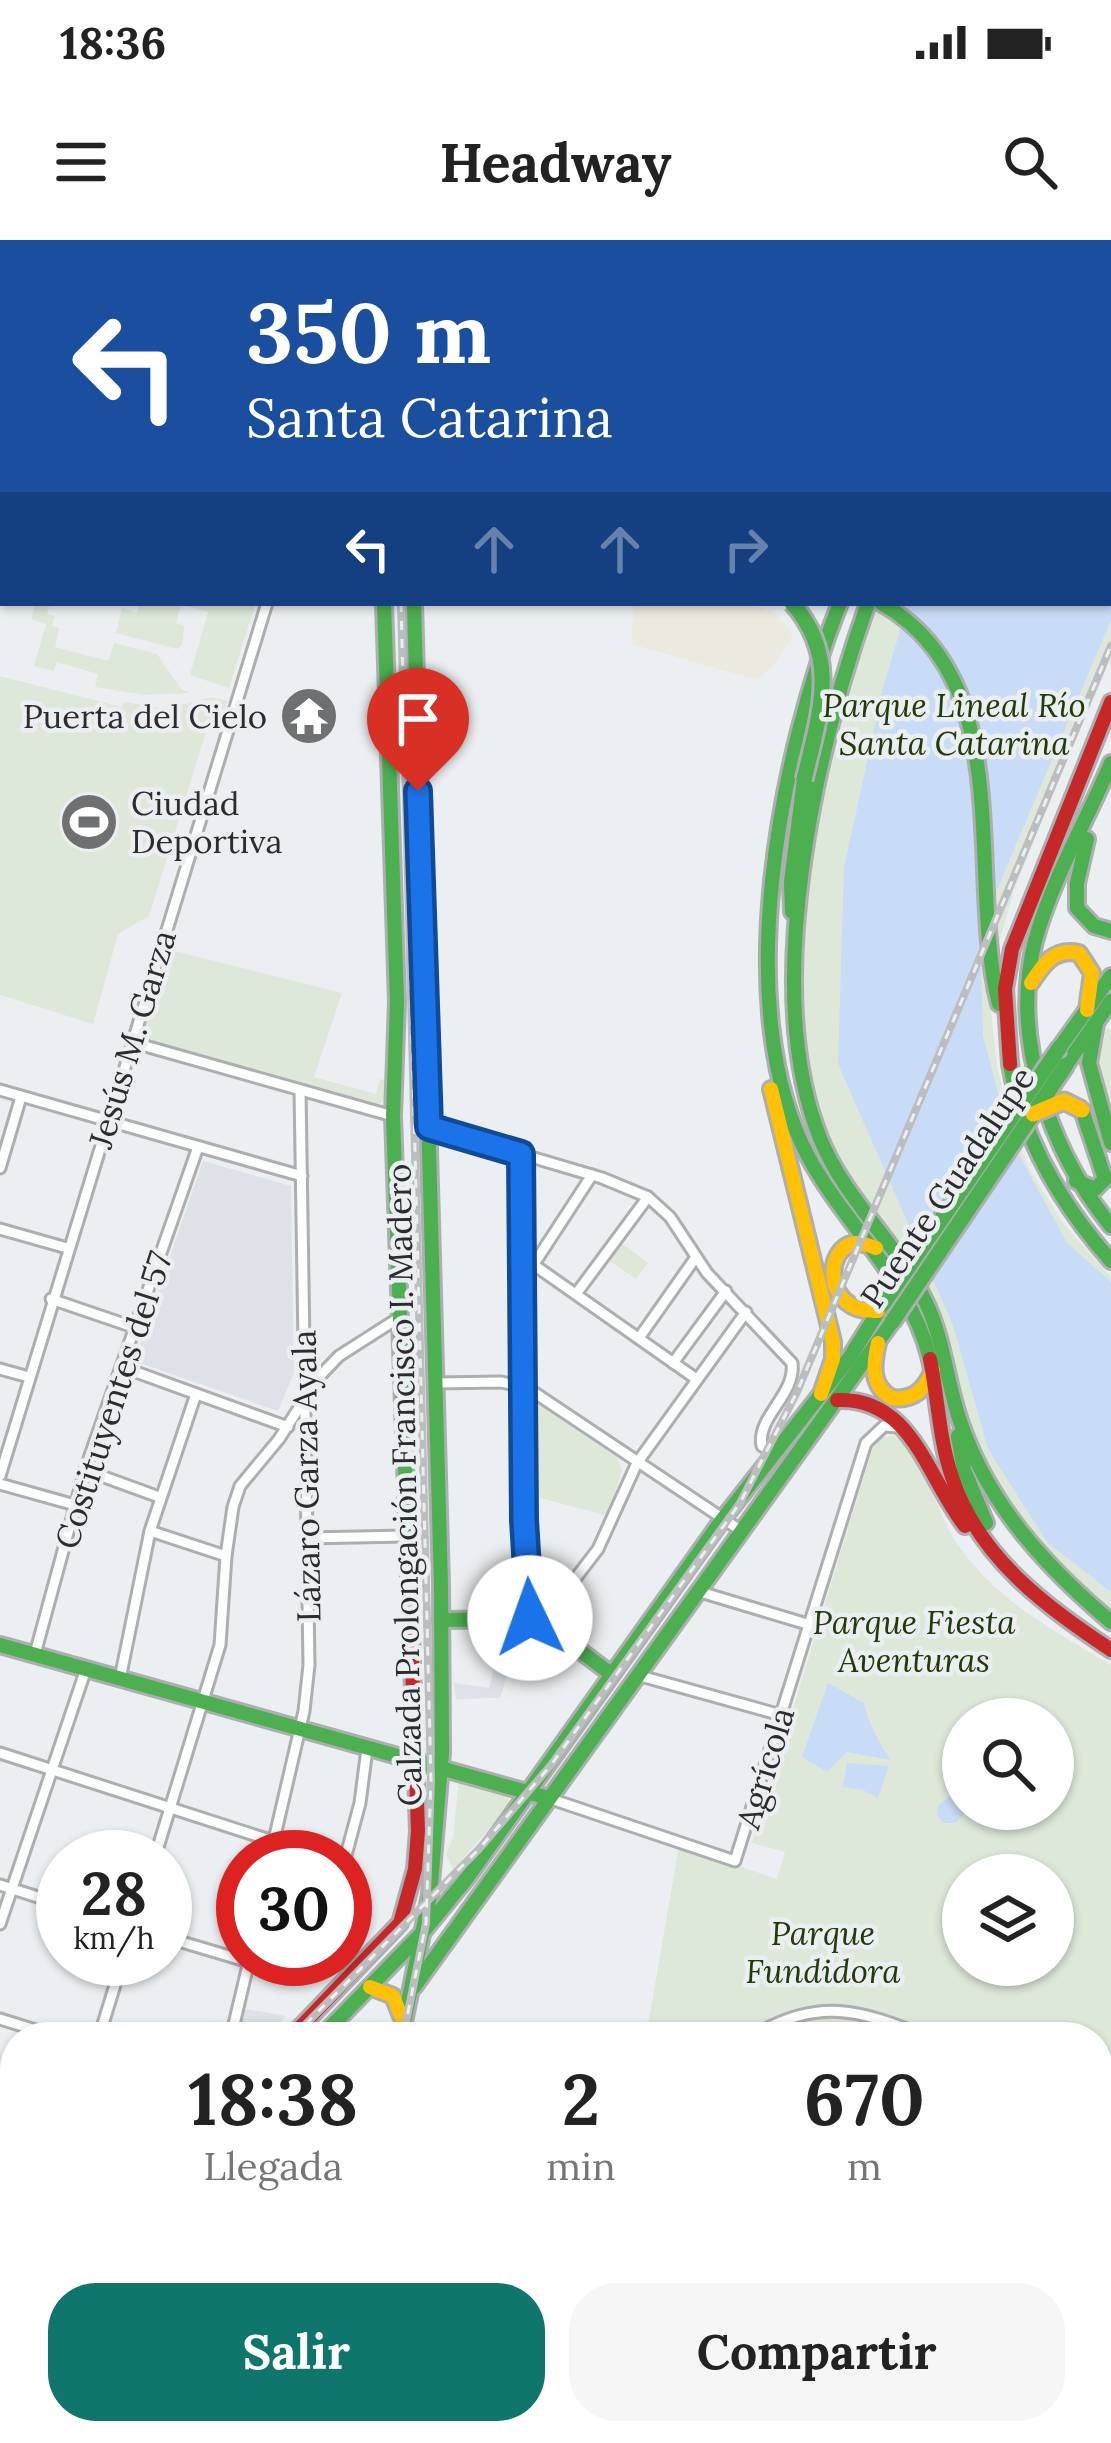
<!DOCTYPE html>
<html lang="es">
<meta charset="utf-8">
<style>
:root{--surface:#fff;--page:#f6f6f6;--text:#222;--muted:#767676;--accent:#0f766e}
body{margin:0;font-family:Lora,serif;background:var(--page);color:var(--text);height:100vh;display:flex;flex-direction:column;font-size:45px;white-space:nowrap}
*{box-sizing:border-box;margin:0}
p{font-size:39px;color:var(--muted)}
.icon{flex:none;width:66px;height:66px;fill:none;stroke:currentColor;stroke-width:2;stroke-linecap:round;stroke-linejoin:round}
.map{position:relative;flex:1;overflow:hidden}
.sheet{position:absolute;left:0px;top:1782px;width:1113px;height:423px;display:flex;flex-direction:column;background:var(--surface);border-radius:48px 48px 0 0;box-shadow:0 3px 9px #0004}
.sheet>*{flex:none}
.hud{position:absolute;left:0px;top:0px;width:1113px;height:366px;box-shadow:0 3px 9px #0004;background:#1a4fa0;color:#fff;overflow:hidden}
.controls{position:absolute;left:942px;top:1458px;display:grid;gap:24px}
.controls a{display:grid;place-items:center;width:132px;height:132px;border-radius:50%;background:var(--surface);box-shadow:0 3px 9px #0004;font-size:60px}
.speed{position:absolute;left:36px;top:1590px;display:flex;gap:24px;font-size:60px;font-weight:700;text-align:center}
.speed>*{display:grid;place-content:center;width:156px;height:156px;border-radius:50%;background:var(--surface);box-shadow:0 3px 9px #0004;line-height:1}
.speed small{font-size:30px;font-weight:400}
.speed .limit{border:18px solid #d22;background:#fff;color:#111}
.pin{position:absolute;display:grid;place-items:center;width:102px;height:102px;color:#fff;margin:-123px -51px;border-radius:50% 50% 50% 0;rotate:-45deg;box-shadow:0 0 12px #0007}
.pin .icon{rotate:45deg}
.me{position:absolute;width:132px;margin:-66px;rotate:357deg;stroke-linejoin:round;filter:drop-shadow(0 0 9px #0008)}
.turn{display:flex;align-items:center;gap:42px;height:252px;padding:0 48px;font-size:54px}
.turn .icon{width:156px;height:156px;stroke-width:2.5}
.turn b{display:block;font-size:84px;line-height:102px}
.lanes{display:flex;align-items:center;height:114px;padding:0 48px;background:#0003;justify-content:center;gap:60px;direction:ltr}
.lanes .off{opacity:.35}
.eta{display:flex;justify-content:space-evenly;align-items:center;height:204px;text-align:center}
.eta b{font-size:72px;font-weight:800;line-height:84px}
.action{display:flex;gap:24px;margin-top:auto;padding:24px 48px}
.action a{flex:1;height:138px;border-radius:48px;background:var(--accent);color:#fff;font-size:48px;font-weight:800;line-height:138px;text-align:center}
.action a+a{background:var(--page);color:var(--text)}
.status{display:flex;justify-content:space-between;align-items:center;height:84px;padding:0 60px;background:var(--surface);direction:ltr}
.status svg{height:33px;fill:currentColor}
header{display:flex;justify-content:space-between;align-items:center;height:156px;padding:0 48px;background:var(--surface);font-size:54px;font-weight:800}
.map>svg:first-child{display:block}
.built{fill:#dce2e7}
.industrial{fill:#ece9de}
.green{fill:#dde8d8;fill-rule:evenodd}
.water{fill:#c8dcf7}
.lines{fill:none;stroke-linecap:round;stroke-linejoin:round}
.street-casing{stroke:#acaeaf;stroke-width:15}
.fast-casing{stroke:#acaeaf;stroke-width:20}
.slow-casing{stroke:#acaeaf;stroke-width:20}
.jam-casing{stroke:#acaeaf;stroke-width:20}
.street{stroke:#fcfdfd;stroke-width:9}
.fast{stroke:#4caf50;stroke-width:14}
.slow{stroke:#ffc107;stroke-width:14}
.jam{stroke:#c62828;stroke-width:14}
.rail-casing{stroke:#bcbdbe;stroke-width:8}
.rail{stroke:#ebeff2;stroke-width:3;stroke-dasharray:9;stroke-linecap:butt}
.fast-bridge-casing{stroke:#acaeaf;stroke-width:21;stroke-linecap:butt}
.slow-bridge-casing{stroke:#acaeaf;stroke-width:21;stroke-linecap:butt}
.fast-bridge{stroke:#4caf50;stroke-width:15}
.slow-bridge{stroke:#ffc107;stroke-width:15}
.route-casing{stroke:#114b97;stroke-width:30}
.route{stroke:#1a73e8;stroke-width:21}
.labels{text-anchor:middle;dominant-baseline:central;stroke-width:9;stroke-linejoin:round;paint-order:stroke}
.park-label{font-size:33px;font-style:italic;fill:#213b07;stroke:#ebeff2}
.poi-label{font-size:33px;fill:#2b2c2d;stroke:#ebeff2;text-anchor:end}
.street-label{font-size:33px;fill:#2b2c2d;stroke:#ebeff2}
</style>
<div class="status"><b>18:36</b><svg viewBox="0 0 49 12"><path d="M0 12V9h3v3zM5 12V6h3v6zM10 12V3h3v9zM15 12V0h3v12zM26 1h20v11H26zM47 4h2v5h-2z"/></svg></div>
<header><svg class="icon" aria-label="menu" viewBox="0 0 24 24"><path d="M4 6h16M4 12h16M4 18h16"/></svg>Headway<svg class="icon" aria-label="search" viewBox="0 0 24 24"><circle cx="10" cy="10" r="6"/><path d="M15 15l6 6"/></svg></header>
<div class="map">
<svg width="1111" height="2203" viewBox="0 0 1111 2203">
<rect width="100%" height="100%" fill="#eceff1"/>
<!-- built -->
<g class="built">
<polygon points="203,921 291,946 294,1133 278,1171 134,1121"/>
<polygon points="495,1425 510,1426 500,1458 456,1459 454,1443 489,1448"/>
<polygon points="245,1769 286,1776 275,1788 256,1785 253,1797 239,1797"/>
<polygon points="157,2190 220,2190 217,2203 154,2203"/>
</g>
<!-- industrial -->
<polygon class="industrial" points="633,363 746,363 776,373 793,395 773,426 757,440 632,404"/>
<!-- green -->
<g class="green">
<polygon points="999,0 1111,0 1111,410 1014,650 988,743 997,825 1006,866 1028,927 1063,983 1111,1037 1111,1372 1053,1317 1002,1254 817,881 801,760 815,558 868,363 1110,363 1110,3 998,3"/>
<polygon points="0,146 3,147 0,365"/>
<polygon points="36,363 50,363 47,374 55,376 52,386 59,388 55,407 108,421 114,403 157,414 181,449 190,453 144,455 95,447 98,434 57,422 54,431 34,426 46,384 31,379"/>
<polygon points="140,363 181,363 176,383 184,386 182,405 177,409 116,393 122,368 137,373"/>
<polygon points="191,363 256,363 229,448 190,435 208,372 190,367"/>
<polygon points="0,436 122,467 125,462 166,469 211,457 227,461 217,491 207,489 149,676 118,694 93,784 0,755"/>
<polygon points="166,709 342,753 314,837 376,854 380,839 389,841 388,858 374,867 146,802 140,794"/>
<polygon points="1100,788 1111,789 1111,870 1095,812"/>
<polygon points="619,1001 648,1023 636,1039 606,1018"/>
<polygon points="541,1166 617,1218 622,1230 608,1276 533,1256 535,1167"/>
<path d="M892,1195C923,1208 937,1276 958,1305C997,1361 1053,1390 1111,1425V2203H352L354,2190H1098V1797H646L679,1606L777,1639L785,1612L752,1603L872,1210L880,1199ZM963,1479H1053V1569H963ZM963,1635H1053V1725H963Z"/>
<polygon points="459,1539 505,1552 511,1564 453,1630 446,1614 453,1597"/>
<polygon points="225,2190 292,2193 296,2203 222,2203"/>
</g>
<!-- water -->
<g class="water">
<polygon points="1000,0 1111,0 1111,380 980,690 983,796 1010,898 1067,1003 1111,1042 1111,1352 1047,1302 988,1209 953,1085 838,824 844,628 883,448 908,363 1110,363 1110,3 999,3"/>
<path d="M828,1443L864,1463C867,1481 881,1506 891,1520L847,1512L827,1532L802,1517Z"/>
<polygon points="847,1523 889,1526 878,1558 863,1550 843,1547"/>
<polygon points="955,1544 963,1546 960,1554 963,1574 956,1583 943,1583 937,1575 938,1566 955,1551"/>
<polygon points="603,2190 664,2190 659,2193 658,2203 606,2200"/>
</g>
<g class="lines">
<!-- street casing -->
<g class="street-casing">
<g id="street">
<polyline points="511,0 511,3"/>
<polyline points="594,0 595,3"/>
<polyline points="646,0 656,3"/>
<polyline points="679,0 679,3"/>
<polyline points="703,0 714,3"/>
<polyline points="20,3 21,0"/>
<polyline points="744,3 744,0"/>
<polyline points="0,82 3,71"/>
<polyline points="131,802 393,876"/>
<polyline points="0,850 302,936"/>
<path d="M429,887L602,938L648,957L670,977L707,1033L792,1123C796,1155 756,1177 762,1206L773,1212"/>
<polyline points="521,914 524,1280 530,1379"/>
<polyline points="0,928 21,857"/>
<polyline points="0,989 67,1008"/>
<polyline points="524,1018 695,1138"/>
<polyline points="534,1024 592,935"/>
<polyline points="576,1054 648,957"/>
<polyline points="51,1059 136,1088"/>
<polyline points="639,1098 696,1017"/>
<polyline points="673,1123 726,1051"/>
<polyline points="122,1127 288,1187"/>
<polyline points="0,1129 29,1137"/>
<polyline points="435,1143 501,1142 526,1147 740,1290"/>
<polyline points="85,1230 159,1257"/>
<polyline points="0,1236 267,363"/>
<polyline points="0,1244 75,1265"/>
<polyline points="150,1291 226,1316"/>
<polyline points="306,1298 406,1296"/>
<polyline points="697,1351 807,1384"/>
<polyline points="542,1382 598,1309 637,1223 746,1072"/>
<polyline points="35,1414 85,1230 198,907"/>
<polyline points="637,1435 781,1475"/>
<polyline points="120,1439 150,1291 196,1154"/>
<polyline points="0,1513 273,1601"/>
<polyline points="551,1559 735,1621 866,1203 884,1186 898,1187"/>
<polyline points="155,1617 220,1405 226,1316 233,1267 240,1246 279,1199 318,1138 339,1116 400,1077"/>
<polyline points="270,1617 304,1471 309,1425 300,850"/>
<polyline points="345,1619 360,1563 367,1509"/>
<polyline points="0,1645 63,1665"/>
<polyline points="0,1684 86,1429"/>
<polyline points="165,1697 249,1722 262,1719"/>
<polyline points="0,1779 58,1797"/>
<polyline points="99,1797 123,1719"/>
<polyline points="231,1797 249,1721"/>
<path d="M752,1797C817,1756 861,1770 927,1797"/>
<polyline points="0,1912 15,1917"/>
<polyline points="0,2054 15,2059"/>
<polyline points="0,2109 15,2060"/>
<polyline points="0,2186 53,2203"/>
<polyline points="298,2190 328,2198"/>
<polyline points="568,2203 573,2190"/>
<polyline points="846,2203 851,2190"/>
</g>
</g>
<!-- fast casing -->
<g class="fast-casing">
<g id="fast">
<polyline points="381,0 381,3"/>
<polyline points="408,0 408,3"/>
<polyline points="988,3 989,0"/>
<polyline points="0,97 3,98"/>
<polyline points="0,129 3,130"/>
<polyline points="384,363 397,762 393,876 411,1396"/>
<path d="M840,363C781,511 729,768 808,916C846,987 910,1038 930,1119"/>
<path d="M868,363C816,510 760,748 820,898C845,961 900,1005 928,1067C944,1103 947,1143 960,1181C988,1264 1045,1326 1111,1382"/>
<path d="M881,363C1020,441 966,635 999,764"/>
<path d="M1111,523C1086,582 1052,639 1035,701C1010,798 1050,911 1111,986"/>
<polyline points="1087,599 1077,643 1077,668 1094,686 1111,691"/>
<polyline points="792,672 791,642 804,540"/>
<polyline points="1096,783 1089,823 1111,903"/>
<polyline points="1060,807 1111,736"/>
<path d="M1010,824C1022,899 1062,965 1111,1021"/>
<polyline points="1066,825 1111,761"/>
<polyline points="1076,941 1095,949 1105,939 1082,870"/>
<polyline points="958,1196 964,1230 986,1283"/>
<polyline points="441,1380 538,1379 611,1434"/>
<polyline points="0,1405 548,1558"/>
<polyline points="414,1747 892,1082"/>
<polyline points="321,1797 422,1693 467,1638 722,1280 850,1117 883,1064"/>
<polyline points="401,1797 430,1655 442,1513 441,1345 414,363"/>
<polyline points="118,2203 121,2190"/>
<polyline points="322,2203 324,2190"/>
<polyline points="338,2203 341,2190"/>
</g>
</g>
<!-- slow casing -->
<g class="slow-casing">
<g id="slow">
<polyline points="970,3 971,0"/>
<path d="M1031,743C1043,724 1054,708 1079,713L1092,733L1087,770"/>
<polyline points="771,849 833,1102 833,1119 821,1154"/>
<path d="M876,1008C870,1006 863,1003 857,1003C823,1005 822,1074 878,1071"/>
<path d="M878,1103C873,1124 870,1146 892,1158C914,1161 925,1149 933,1130"/>
<polyline points="370,1747 393,1756 401,1776"/>
</g>
</g>
<!-- jam casing -->
<g class="jam-casing">
<g id="jam">
<polyline points="1010,824 1005,749 1012,709 1111,462"/>
<path d="M930,1119C938,1158 939,1199 952,1237C978,1317 1044,1365 1111,1410"/>
<path d="M837,1160C912,1157 926,1236 965,1286"/>
<polyline points="291,1797 400,1683 415,1629 418,1591 411,1396"/>
<polyline points="140,2203 143,2190"/>
</g>
</g>
<!-- street -->
<use href="#street" class="street"/>
<!-- fast -->
<use href="#fast" class="fast"/>
<!-- slow -->
<use href="#slow" class="slow"/>
<!-- jam -->
<use href="#jam" class="jam"/>
<!-- rail casing -->
<g class="rail-casing">
<g id="rail">
<polyline points="391,0 391,3"/>
<polyline points="401,363 431,1539 426,1683 403,1797"/>
<polyline points="293,1797 479,1609 551,1525 740,1263 797,1152 1111,406"/>
<polyline points="123,2203 126,2190"/>
<polyline points="334,2203 336,2190"/>
</g>
</g>
<!-- rail -->
<use href="#rail" class="rail"/>
<!-- fast-bridge casing -->
<g class="fast-bridge-casing">
<g id="fast-bridge">
<path d="M792,363C841,418 819,475 804,540"/>
<polyline points="883,1064 1060,807"/>
<polyline points="892,1082 1066,825"/>
</g>
</g>
<!-- slow-bridge casing -->
<g class="slow-bridge-casing">
<polyline id="slow-bridge" points="1033,874 1064,861 1082,870"/>
</g>
<!-- fast-bridge -->
<use href="#fast-bridge" class="fast-bridge"/>
<!-- slow-bridge -->
<use href="#slow-bridge" class="slow-bridge"/>
</g>
<g class="lines">
<!-- route casing -->
<g class="route-casing">
<polyline id="route" points="418,551 429,887 521,914 524,1280 530,1378"/>
</g>
<!-- route -->
<use href="#route" class="route"/>
</g>
<!-- icons -->
<defs>
<g id="temple-disc" transform="scale(3)"><circle r="9.5" fill="#6f7072" stroke="#ebeff2"/><path d="M0-6L5-2H3V0L6.5 2.5H4V6H1.5V3h-3V6H-4V2.5H-6.5L-3 0V-2H-5Z" fill="#fff"/></g>
<g id="stadium-disc" transform="scale(3)"><circle r="9.5" fill="#6f7072" stroke="#ebeff2"/><path d="M0-5a6.5 5 0 1 0 0 10a6.5 5 0 1 0 0-10ZM-3.5-1.8h7v3.6h-7Z" fill="#fff"/></g>
</defs>
<g fill-rule="evenodd">
<use href="#temple-disc" x="309" y="476"/>
<use href="#stadium-disc" x="89" y="582"/>
</g>
<g class="labels">
<!-- park labels -->
<g class="park-label">
<text x="954" y="465">Parque Lineal Río<tspan x="954" dy="38">Santa Catarina</tspan></text>
<text x="914" y="1382">Parque Fiesta<tspan x="914" dy="38">Aventuras</tspan></text>
<text x="823" y="1693">Parque<tspan x="823" dy="38">Fundidora</tspan></text>
</g>
<!-- poi labels -->
<g class="poi-label">
<text x="267" y="476">Puerta del Cielo</text>
<text x="131" y="563" text-anchor="start">Ciudad<tspan x="131" dy="38">Deportiva</tspan></text>
</g>
<!-- street labels -->
<g class="street-label">
<text transform="translate(132 799) rotate(-73)">Jesús M. Garza</text>
<text transform="translate(947 947) rotate(-56)">Puente Guadalupe</text>
<text transform="translate(113 1160) rotate(-72)">Costituyentes del 57</text>
<text transform="translate(306 1236) rotate(-91)">Lázaro Garza Ayala</text>
<text transform="translate(404 1245) rotate(-91)">Calzada Prolongación Francisco I. Madero</text>
<text transform="translate(765 1528) rotate(-73)">Agrícola</text>
</g>
</g>
</svg>
<div class="controls">
<a><svg class="icon" aria-label="search" viewBox="0 0 24 24"><circle cx="10" cy="10" r="6"/><path d="M15 15l6 6"/></svg></a>
<a><svg class="icon" aria-label="layers" viewBox="0 0 24 24"><path d="M12 4l9 5-9 5-9-5zM3 14l9 5 9-5"/></svg></a>
</div>
<div class="speed"><div>28<small>km/h</small></div><div class="limit">30</div></div>
<div class="pin" style="left:418px;top:551px;background:#d93025"><svg class="icon" aria-label="arrive" viewBox="0 0 24 24"><path d="M6 21V4h12l-3 4 3 4H6"/></svg></div>
<svg class="me" style="left:530px;top:1378px" viewBox="-20 -20 40 40"><circle r="19" fill="#fff"/><path d="M0-13L10 11 0 6-10 11z" fill="#1a73e8"/></svg>
<div class="hud">
<div class="turn"><svg class="icon" aria-label="left" viewBox="0 0 24 24"><path d="M17 20v-9H6M10 6l-5 5 5 5"/></svg><div><b>350 m</b>Santa Catarina</div></div>
<div class="lanes"><svg class="icon" aria-label="left" viewBox="0 0 24 24"><path d="M17 20v-9H6M10 6l-5 5 5 5"/></svg><svg class="icon off" aria-label="ahead" viewBox="0 0 24 24"><path d="M12 20V5M6 11l6-6 6 6"/></svg><svg class="icon off" aria-label="ahead" viewBox="0 0 24 24"><path d="M12 20V5M6 11l6-6 6 6"/></svg><svg class="icon off" aria-label="right" viewBox="0 0 24 24"><path d="M7 20v-9h11M14 6l5 5-5 5"/></svg></div>
</div>
<section class="sheet">
<div class="eta">
<div><b>18:38</b><p>Llegada</p></div>
<div><b>2</b><p>min</p></div>
<div><b>670</b><p>m</p></div>
</div>
<div class="action"><a>Salir</a><a>Compartir</a></div>
</section>
</div>
